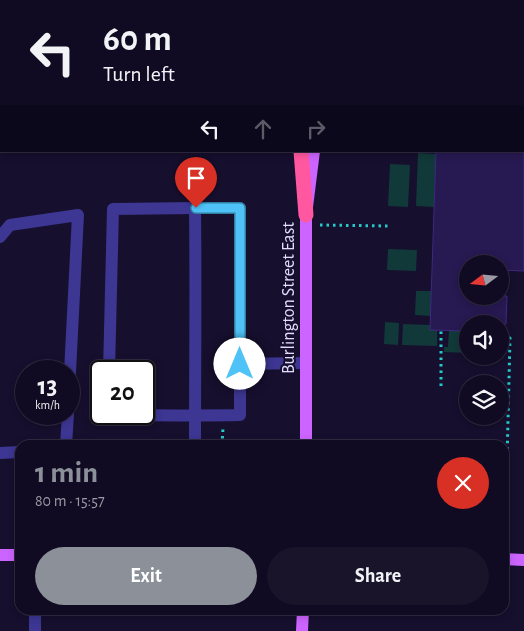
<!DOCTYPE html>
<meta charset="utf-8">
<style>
:root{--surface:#100b22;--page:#19142a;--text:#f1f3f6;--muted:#9c9ba5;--line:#302b40;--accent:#8c9099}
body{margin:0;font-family:"Alegreya Sans",sans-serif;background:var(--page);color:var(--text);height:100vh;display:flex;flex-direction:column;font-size:19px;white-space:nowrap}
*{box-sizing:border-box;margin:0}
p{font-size:16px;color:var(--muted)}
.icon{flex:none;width:28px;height:28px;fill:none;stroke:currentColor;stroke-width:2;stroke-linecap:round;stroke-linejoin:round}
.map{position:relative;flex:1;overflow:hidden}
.drawer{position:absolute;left:15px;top:440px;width:494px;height:175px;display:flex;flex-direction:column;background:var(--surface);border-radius:15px;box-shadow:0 2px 8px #0003,0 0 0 1px var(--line)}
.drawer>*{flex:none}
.guide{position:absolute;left:0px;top:0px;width:525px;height:152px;box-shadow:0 2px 8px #0003,0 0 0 1px var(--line);background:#100b22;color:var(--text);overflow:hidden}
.needle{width:32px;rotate:254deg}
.buttons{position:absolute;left:459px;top:255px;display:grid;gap:10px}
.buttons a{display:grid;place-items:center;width:50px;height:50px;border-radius:50%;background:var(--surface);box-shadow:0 2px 8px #0003,0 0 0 1px var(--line);font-size:25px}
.speed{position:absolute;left:15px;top:360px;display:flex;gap:10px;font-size:25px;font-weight:700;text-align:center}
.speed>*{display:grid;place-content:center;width:65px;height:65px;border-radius:50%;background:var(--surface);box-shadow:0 2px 8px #0003,0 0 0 1px var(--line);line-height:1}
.speed small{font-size:12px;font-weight:400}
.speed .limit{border:2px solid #111;border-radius:8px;background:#fff;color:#111}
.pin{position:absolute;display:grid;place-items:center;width:42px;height:42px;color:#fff;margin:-51px -21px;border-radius:50% 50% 50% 0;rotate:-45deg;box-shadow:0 0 5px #0007}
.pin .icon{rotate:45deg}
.me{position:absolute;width:55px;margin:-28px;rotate:0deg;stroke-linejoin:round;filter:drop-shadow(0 0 4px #0008)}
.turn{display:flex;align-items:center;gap:18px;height:105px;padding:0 20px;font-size:22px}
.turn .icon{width:65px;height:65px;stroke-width:2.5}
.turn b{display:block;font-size:35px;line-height:42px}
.lanes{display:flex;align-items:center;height:48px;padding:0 20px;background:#0003;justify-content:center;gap:25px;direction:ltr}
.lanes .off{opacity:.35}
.round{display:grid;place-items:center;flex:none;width:52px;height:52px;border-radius:26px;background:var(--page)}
.headline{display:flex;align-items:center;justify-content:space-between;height:85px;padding:0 20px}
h1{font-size:30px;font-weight:600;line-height:38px;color:var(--accent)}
.cta{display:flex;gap:10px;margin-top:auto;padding:10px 20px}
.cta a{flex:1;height:58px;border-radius:30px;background:var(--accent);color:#fff;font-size:20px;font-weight:600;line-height:58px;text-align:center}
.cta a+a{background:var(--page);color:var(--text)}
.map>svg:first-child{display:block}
.green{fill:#113939}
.building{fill:#271951;stroke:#3e2980}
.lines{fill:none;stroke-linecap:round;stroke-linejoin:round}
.path{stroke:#24cbc9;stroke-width:3;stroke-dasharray:2.5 4;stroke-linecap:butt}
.minor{stroke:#3d3692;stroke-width:12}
.major{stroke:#cc64ff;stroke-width:12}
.highway{stroke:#ff58a0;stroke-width:15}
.rail{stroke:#09dbff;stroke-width:4;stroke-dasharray:8 6;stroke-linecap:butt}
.route-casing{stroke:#337fa1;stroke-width:12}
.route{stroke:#4fc3f7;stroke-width:9}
.labels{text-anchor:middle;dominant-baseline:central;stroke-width:4;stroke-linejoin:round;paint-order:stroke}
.street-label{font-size:18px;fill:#e2ddff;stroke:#160f2e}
</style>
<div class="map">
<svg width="524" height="631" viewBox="0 0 524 631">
<rect width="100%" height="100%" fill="#160f2e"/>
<!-- green -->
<g class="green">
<polygon points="418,153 436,154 434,207 416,206"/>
<polygon points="390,164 410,165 408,207 388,206"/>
<polygon points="388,249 417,250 416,271 387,270"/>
<polygon points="416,291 431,291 431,316 415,315"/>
<polygon points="385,322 399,323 398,345 384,344"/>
<polygon points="403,324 430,325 437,330 437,346 402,345"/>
<polygon points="449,330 467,331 467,353 444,352 444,347 448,347"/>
</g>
<!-- building -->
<polygon class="building" points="436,151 524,151 524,271 500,270 500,264 468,264 468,296 507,296 506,324 468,324 468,331 430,330"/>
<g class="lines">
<!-- path -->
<g class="path">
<polyline points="320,225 389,226"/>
<polyline points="500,332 501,337 510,338 506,502"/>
<polyline points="441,386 441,330"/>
<polyline points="222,445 223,428"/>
</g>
<!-- minor -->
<g class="minor">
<polyline points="0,237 10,225 78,215 69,392"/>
<polyline points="240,364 306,363"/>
<polyline points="109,371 113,209 195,208"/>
<path d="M108,414V415C152,415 196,416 240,415V208H195C196,287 195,366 195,445"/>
<polyline points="66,445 68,414"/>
<polyline points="0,453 20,452"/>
<polyline points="35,610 35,631"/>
</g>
<!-- major -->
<g class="major">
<polyline points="47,1 48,0"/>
<polyline points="326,1 326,0"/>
<polyline points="0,75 1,73"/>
<polyline points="306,445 306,215 314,151"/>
<polyline points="0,555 20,555"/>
<polyline points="504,559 524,560"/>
<polyline points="302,631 303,610"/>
</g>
<!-- highway -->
<g class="highway">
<polyline points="79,1 79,0"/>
<polyline points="299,1 299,0"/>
<polyline points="0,116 1,115"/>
<polyline points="301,151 306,215"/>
</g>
<!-- rail -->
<g class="rail">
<polyline points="11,1 12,0"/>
<polyline points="0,19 1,17"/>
</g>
</g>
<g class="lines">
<!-- route casing -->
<g class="route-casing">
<polyline id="route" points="196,208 240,208 240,364"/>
</g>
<!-- route -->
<use href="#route" class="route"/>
</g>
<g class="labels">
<!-- street labels -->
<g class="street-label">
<text transform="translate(289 298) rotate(-90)">Burlington Street East</text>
</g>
</g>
</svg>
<div class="buttons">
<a><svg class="needle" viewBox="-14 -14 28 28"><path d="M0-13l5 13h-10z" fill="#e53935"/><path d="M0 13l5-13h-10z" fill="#9c9ba5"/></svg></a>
<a><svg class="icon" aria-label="sound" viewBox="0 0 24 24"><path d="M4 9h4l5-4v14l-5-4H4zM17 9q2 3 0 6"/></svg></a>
<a><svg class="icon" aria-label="layers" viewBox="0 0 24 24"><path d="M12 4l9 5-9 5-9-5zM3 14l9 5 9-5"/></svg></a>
</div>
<div class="speed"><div>13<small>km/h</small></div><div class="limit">20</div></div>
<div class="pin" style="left:196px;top:208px;background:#d93025"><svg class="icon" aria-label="arrive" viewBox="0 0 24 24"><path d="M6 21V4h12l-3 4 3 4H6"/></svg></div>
<svg class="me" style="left:240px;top:364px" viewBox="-20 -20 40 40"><circle r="19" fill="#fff"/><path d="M0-13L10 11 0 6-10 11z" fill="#4fc3f7"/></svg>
<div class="guide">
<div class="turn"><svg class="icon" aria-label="left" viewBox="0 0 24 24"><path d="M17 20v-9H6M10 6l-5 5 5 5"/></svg><div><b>60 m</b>Turn left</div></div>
<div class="lanes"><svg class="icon" aria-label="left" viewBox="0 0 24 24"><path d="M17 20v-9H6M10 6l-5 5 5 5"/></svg><svg class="icon off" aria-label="ahead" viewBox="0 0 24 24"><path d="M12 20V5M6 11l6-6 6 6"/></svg><svg class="icon off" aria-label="right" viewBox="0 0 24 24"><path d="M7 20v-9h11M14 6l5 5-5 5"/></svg></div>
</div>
<section class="drawer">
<div class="headline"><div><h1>1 min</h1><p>80 m · 15:57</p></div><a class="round" style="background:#d93025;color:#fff"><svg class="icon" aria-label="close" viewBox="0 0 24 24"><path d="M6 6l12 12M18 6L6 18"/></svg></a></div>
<div class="cta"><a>Exit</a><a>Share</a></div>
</section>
</div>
